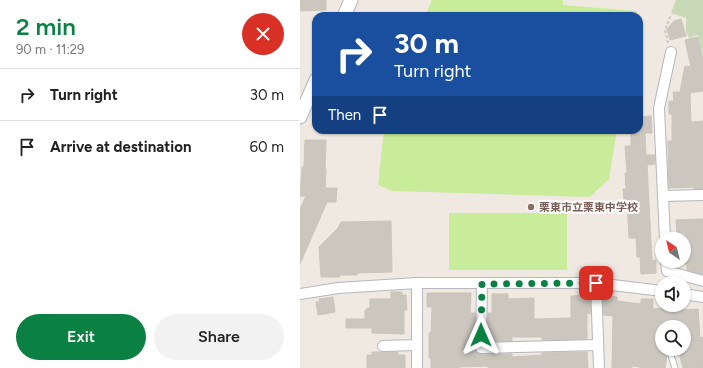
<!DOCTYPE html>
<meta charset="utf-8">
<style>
:root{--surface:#fff;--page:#f2f2f2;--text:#222;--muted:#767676;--line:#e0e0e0;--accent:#0b8043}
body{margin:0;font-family:Figtree,"Noto Sans JP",sans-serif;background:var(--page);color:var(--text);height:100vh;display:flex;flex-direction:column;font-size:15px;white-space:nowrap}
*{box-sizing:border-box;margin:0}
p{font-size:13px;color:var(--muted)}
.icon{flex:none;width:22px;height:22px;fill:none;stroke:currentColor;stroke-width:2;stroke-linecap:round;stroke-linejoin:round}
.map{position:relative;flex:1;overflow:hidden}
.side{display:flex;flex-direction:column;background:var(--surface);width:300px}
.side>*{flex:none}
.hud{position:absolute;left:12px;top:12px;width:331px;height:122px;border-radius:12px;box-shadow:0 1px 3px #0004;background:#1a4fa0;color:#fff;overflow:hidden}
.needle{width:26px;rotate:325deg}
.controls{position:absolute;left:355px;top:232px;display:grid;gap:8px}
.controls a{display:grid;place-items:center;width:36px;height:36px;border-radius:50%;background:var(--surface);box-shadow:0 1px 3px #0004;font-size:20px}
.pin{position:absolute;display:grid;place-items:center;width:34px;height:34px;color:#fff;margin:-17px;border-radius:8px;box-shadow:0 2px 6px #0006}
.me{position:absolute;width:44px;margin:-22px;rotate:0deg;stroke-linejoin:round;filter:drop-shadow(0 0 3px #0008)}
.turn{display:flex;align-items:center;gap:14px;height:84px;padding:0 16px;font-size:18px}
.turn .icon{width:52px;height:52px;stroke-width:2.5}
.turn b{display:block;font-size:28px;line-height:34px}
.then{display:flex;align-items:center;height:38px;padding:0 16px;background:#0003;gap:8px;font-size:15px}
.round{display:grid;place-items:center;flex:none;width:42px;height:42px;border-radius:21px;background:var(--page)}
.head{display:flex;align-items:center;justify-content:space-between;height:68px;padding:0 16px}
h1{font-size:24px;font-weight:600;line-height:30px;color:var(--accent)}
.action{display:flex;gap:8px;margin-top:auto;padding:8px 16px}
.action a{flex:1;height:46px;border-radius:24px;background:var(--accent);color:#fff;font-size:16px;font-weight:600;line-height:46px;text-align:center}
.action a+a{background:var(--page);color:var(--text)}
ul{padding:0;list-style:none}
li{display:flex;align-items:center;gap:12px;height:52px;padding:0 16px;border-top:1px solid var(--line)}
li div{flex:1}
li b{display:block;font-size:15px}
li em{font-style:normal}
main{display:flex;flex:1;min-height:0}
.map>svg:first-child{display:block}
.cemetery{fill:#c8d9b8}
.pitch{fill:#c9ec9a}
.building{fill:#cbc7bf;stroke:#cbc5ba}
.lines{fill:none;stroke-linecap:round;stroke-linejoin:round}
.service-casing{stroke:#b4b7c1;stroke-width:7}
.minor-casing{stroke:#b4b7c1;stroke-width:12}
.tertiary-casing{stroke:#b4b7c1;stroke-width:15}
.path{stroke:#c9c9c9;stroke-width:2;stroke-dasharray:3 2;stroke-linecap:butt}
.service{stroke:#fff;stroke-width:5}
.minor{stroke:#fff;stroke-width:10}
.tertiary{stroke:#fff;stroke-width:13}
.route{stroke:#0b8043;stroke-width:7;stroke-dasharray:0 12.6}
.education-dot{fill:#8d6e63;stroke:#fff;stroke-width:1.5}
.labels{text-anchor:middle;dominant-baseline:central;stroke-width:4;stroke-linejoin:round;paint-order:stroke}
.education-label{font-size:11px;font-weight:bold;fill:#785e54;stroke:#fff;text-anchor:start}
</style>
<main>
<section class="side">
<div class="head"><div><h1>2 min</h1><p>90 m · 11:29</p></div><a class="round" style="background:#d93025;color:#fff"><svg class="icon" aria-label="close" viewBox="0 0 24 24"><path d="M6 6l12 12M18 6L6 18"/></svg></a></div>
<ul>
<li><svg class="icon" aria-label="right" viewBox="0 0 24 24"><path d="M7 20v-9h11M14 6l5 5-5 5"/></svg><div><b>Turn right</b></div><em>30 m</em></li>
<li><svg class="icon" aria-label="arrive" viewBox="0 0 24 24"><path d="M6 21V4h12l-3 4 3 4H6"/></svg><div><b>Arrive at destination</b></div><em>60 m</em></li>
</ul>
<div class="action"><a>Exit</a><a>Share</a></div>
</section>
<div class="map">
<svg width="403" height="368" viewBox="0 0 403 368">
<rect width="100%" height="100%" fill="#efe9e1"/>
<!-- cemetery -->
<polygon class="cemetery" points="376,0 403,0 403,55 398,35 389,38 386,32 386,18 371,13"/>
<!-- pitch -->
<g class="pitch">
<polygon points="132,0 263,0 263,5 337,11 336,16 125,16"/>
<polygon points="84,130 317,130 309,179 290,197 92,191 78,185"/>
<rect x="149" y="213" width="118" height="57"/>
</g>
<!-- building -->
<g class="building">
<polygon points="0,0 26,0 26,10 0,11"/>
<polygon points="381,19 386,36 370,40 367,29 374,21"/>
<polygon points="398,37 403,60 403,91 390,93 391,122 403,121 403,189 394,189 394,187 369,188 368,141 372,141 372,114 369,114 369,101 374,101 373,92 380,92 385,66 391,67 385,40"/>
<polygon points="351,116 352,133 345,133 346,155 355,155 355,164 347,165 352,261 356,260 356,273 341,274 340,257 337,257 336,238 329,238 327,200 324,200 323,189 326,189 325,173 327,173 325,146 331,146 331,130 339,130 339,117"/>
<polygon points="5,140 26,140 25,169 26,169 25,188 37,188 36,202 27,202 0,264 0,209 6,196 0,196 2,167 4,167"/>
<polygon points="403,219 403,274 401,274 387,270 387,264 384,264 384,234 377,234 376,220"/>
<polygon points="91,221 92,272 57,273 57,275 39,275 40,277 21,277 19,247 38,228 41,222"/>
<polygon points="91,292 102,292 102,295 106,295 107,310 104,310 104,334 72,333 72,328 46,328 46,319 65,319 65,310 67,310 67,308 70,308 70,299 91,299"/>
<polygon points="127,293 171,293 170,313 175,313 174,348 178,354 212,354 212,357 242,355 242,353 287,352 288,368 188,368 188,366 159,367 159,368 131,368 131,358 129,358 129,333 131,333 132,307 127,307"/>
<polygon points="192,294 208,294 208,299 234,298 234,319 236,319 271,318 271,296 290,295 291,314 287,313 287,339 242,340 242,337 212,337 212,341 188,341 188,313 192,313"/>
<polygon points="308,296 317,297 317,301 341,304 341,299 353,299 353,309 367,308 367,311 398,309 400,338 403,337 403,368 383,368 378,349 384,349 384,327 372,327 372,324 371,327 362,327 362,349 365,349 367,355 365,368 345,368 332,366 332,368 312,368 313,316 304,315 303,299 307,300"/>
<polygon points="33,297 35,312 18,315 16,302 20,302 19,299"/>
<polygon points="72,352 98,352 98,355 105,355 105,368 67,368 67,355 72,355"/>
</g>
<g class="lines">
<!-- service casing -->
<g class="service-casing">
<polyline id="service" points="369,349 375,368"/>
</g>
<!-- minor casing -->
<g class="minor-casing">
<g id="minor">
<polyline points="371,52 359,108 363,196 403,195"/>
<polyline points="363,196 365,239"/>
<polyline points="366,261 367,271 403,281"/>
<polyline points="117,283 117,368"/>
<polyline points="296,283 299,368"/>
<polyline points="182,284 181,348 298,345"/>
<polyline points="0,294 38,288 117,283 296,283 362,291"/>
<polyline points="384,294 403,297"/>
<polyline points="83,346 117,345"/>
</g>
</g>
<!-- tertiary casing -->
<g class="tertiary-casing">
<g id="tertiary">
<polyline points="44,16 51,0"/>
<polyline points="0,117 16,80"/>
</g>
</g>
<!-- path -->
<g class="path">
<polyline points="399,33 403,32"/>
<polyline points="368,43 365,30 371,15"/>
</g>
<!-- service -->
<use href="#service" class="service"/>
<!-- minor -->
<use href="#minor" class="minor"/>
<!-- tertiary -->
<use href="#tertiary" class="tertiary"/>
</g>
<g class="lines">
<!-- route -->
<polyline class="route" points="181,335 182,284 296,283"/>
</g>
<!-- markers -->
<circle class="education-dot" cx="231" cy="207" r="4"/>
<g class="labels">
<!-- education labels -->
<g class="education-label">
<text x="239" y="207">栗東市立栗東中学校</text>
</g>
</g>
</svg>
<div class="controls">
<a><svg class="needle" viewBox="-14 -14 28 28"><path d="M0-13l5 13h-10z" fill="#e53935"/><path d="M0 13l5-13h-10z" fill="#767676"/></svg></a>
<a><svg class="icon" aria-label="sound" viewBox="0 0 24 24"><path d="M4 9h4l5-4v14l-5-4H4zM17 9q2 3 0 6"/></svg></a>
<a><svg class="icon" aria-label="search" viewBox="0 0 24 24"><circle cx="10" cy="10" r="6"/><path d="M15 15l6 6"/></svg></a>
</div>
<div class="pin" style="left:296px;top:283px;background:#d93025"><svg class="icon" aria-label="arrive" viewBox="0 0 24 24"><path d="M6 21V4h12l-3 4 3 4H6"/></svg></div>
<svg class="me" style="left:181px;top:335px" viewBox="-20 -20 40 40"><path d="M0-17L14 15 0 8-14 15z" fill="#0b8043" stroke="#fff" stroke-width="4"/></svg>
<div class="hud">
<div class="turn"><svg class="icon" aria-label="right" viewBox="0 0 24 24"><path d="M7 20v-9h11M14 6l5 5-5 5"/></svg><div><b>30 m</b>Turn right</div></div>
<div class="then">Then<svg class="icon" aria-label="arrive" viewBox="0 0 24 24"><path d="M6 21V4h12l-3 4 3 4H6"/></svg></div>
</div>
</div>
</main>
